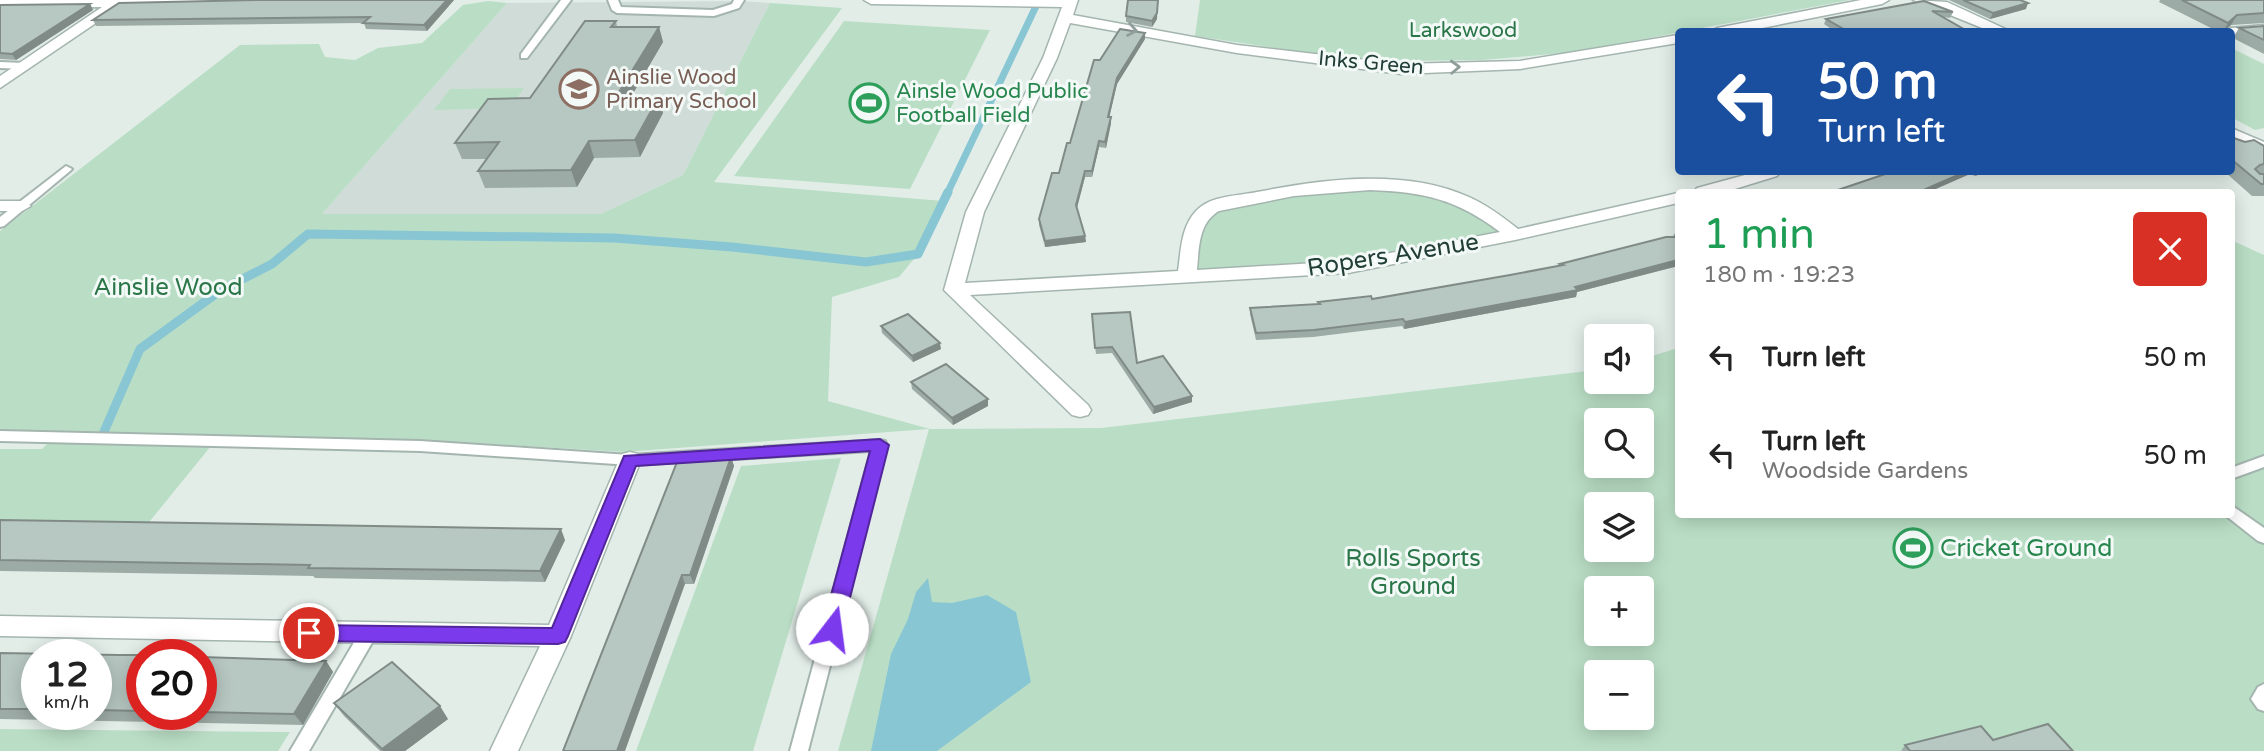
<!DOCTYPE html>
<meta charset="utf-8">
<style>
:root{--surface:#fff;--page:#f6f6f6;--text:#222;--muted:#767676}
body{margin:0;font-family:"Varela Round",sans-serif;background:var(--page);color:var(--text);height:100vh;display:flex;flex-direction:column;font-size:26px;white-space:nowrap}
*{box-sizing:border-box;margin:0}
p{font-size:23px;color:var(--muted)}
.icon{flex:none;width:38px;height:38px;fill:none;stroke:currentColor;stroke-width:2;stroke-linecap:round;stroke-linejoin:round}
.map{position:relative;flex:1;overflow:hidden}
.sheet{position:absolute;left:1675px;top:189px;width:560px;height:329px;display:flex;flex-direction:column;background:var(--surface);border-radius:7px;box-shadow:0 4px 18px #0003}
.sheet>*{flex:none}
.hud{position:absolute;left:1675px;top:28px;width:560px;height:147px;border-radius:7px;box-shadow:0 4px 18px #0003;background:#1a4fa0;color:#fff;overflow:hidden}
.buttons{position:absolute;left:1584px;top:324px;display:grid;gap:14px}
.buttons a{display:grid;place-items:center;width:70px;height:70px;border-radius:7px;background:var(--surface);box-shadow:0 4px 18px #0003;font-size:35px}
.speed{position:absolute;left:21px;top:639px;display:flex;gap:14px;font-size:35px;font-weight:700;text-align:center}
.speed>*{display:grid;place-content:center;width:91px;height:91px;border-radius:50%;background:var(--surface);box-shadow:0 4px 18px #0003;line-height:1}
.speed small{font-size:18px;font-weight:400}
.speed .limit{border:10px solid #d22;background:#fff;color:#111}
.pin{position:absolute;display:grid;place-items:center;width:60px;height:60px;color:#fff;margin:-30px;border:4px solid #fff;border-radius:50%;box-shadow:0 2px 7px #0007}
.me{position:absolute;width:77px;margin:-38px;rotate:15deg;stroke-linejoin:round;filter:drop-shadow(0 0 5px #0008)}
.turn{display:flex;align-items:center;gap:24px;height:147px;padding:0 28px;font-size:32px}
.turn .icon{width:91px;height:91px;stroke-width:2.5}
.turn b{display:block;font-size:49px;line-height:60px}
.round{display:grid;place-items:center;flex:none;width:74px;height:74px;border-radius:7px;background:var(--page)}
.head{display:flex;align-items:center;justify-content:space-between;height:119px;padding:0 28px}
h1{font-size:42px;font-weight:600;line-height:52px;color:#1e9e55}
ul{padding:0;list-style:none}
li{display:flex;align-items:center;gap:21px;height:98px;padding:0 28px}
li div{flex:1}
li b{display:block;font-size:26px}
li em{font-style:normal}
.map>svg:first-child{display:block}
.built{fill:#d0dcd7}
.green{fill:#badec5;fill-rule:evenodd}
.water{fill:#89c6d3}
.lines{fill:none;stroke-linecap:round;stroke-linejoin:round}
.stream-far1{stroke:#89c6d3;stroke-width:7}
.stream{stroke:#89c6d3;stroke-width:9}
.lane-casing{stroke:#a4b5af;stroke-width:4}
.street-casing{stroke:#a4b5af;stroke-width:3}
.lane{fill:#fff;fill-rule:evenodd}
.street{fill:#fff;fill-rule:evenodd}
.wall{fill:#9daba6;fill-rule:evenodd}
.shaded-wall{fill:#808b87}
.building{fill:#b7c7c1;stroke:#808b87;stroke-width:2}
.oneway{stroke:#909e9b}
.route{fill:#7c3aed;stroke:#51269a;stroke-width:2}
.labels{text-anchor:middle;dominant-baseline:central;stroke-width:6;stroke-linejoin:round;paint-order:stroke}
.far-park-label{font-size:21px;fill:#2b7649;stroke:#f3f9f6}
.far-street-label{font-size:21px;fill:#213e37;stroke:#f3f9f6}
.far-education-label{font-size:21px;fill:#785e54;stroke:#f3f9f6;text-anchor:start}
.far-leisure-label{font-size:21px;fill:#27864d;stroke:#f3f9f6;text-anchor:start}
.street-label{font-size:24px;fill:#213e37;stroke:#f3f9f6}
.park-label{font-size:24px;fill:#2b7649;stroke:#f3f9f6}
.leisure-label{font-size:24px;fill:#27864d;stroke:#f3f9f6;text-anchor:start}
</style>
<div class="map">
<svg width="2264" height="751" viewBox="0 0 2264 751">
<rect width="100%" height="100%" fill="#e2ede8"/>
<!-- built -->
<polygon class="built" points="739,1 770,3 683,175 601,214 322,214 507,3"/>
<!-- green -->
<g class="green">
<polygon points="1200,0 1850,0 1575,52 1483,60 1404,61 1321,55 1195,36"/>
<path d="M488,1L507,3L322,214H601L683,175L770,3L842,8L714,182L943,201L918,254L899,277L832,297L828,401L930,429L1101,428L1596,370V382H1642V359L1678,348V514H2231V240L2264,255V751H838L929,429L624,452L424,440L0,432V231L240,45L319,44L325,57L355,60L378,48L422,43L463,5ZM1596,420H1642V466H1596ZM1596,504H1642V550H1596ZM1596,588H1642V634H1596ZM1596,672H1642V718H1596Z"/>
<polygon points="844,21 990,30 910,189 734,176"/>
<polygon points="2231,48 2264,64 2264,128 2255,130 2231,117"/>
<polygon points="524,88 510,108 434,110 450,89"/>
<polygon points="1377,186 1440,192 1515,235 1348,267 1187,276 1195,230 1224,203"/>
<polygon points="48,443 211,446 141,532 0,531 0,449 42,449"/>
<polygon points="841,458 753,751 636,751 741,466"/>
<polygon points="0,729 290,732 278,751 0,751"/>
</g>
<!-- water -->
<polygon class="water" points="928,578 932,602 952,603 987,595 1016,612 1031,682 937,751 871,751 891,654 908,619 916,592"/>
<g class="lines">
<!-- stream-far1 -->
<polyline class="stream-far1" points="947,194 1038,2"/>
<!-- stream -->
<polyline class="stream" points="103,434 140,349 221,290 272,264 308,234 614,238 732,247 866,262 918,254 948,192"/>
<!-- lane casing -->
<g class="lane-casing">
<g id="lane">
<polygon points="561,0 571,0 527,58 521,58 521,54"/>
<polygon points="608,0 618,0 621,7 713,10 732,4 734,0 744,0 739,8 714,16 617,13 612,10"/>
<polygon points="0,62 25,63 30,66 25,69 0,68"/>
<polygon points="66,166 72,169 70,171 4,226 0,227 0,217"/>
<polygon points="0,431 420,441 630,455 880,440 885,441 887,445 808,751 790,751 871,451 630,465 420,451 0,441"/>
<polygon points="2264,456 2264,467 2231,479 2231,468"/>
<polygon points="2231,505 2264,528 2264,543 2258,541 2225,515 2231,514"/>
<polygon points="368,627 374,629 377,634 309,751 290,751 362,629"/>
<polygon points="2264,684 2264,711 2258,709 2251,699 2258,687"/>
</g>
</g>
<!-- street casing -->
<g class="street-casing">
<g id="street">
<polygon points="0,0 266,0 259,4 121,6 0,88 0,76 102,7 0,8"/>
<path d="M864,0H1078L1073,15L1237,45L1401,64L1520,61L1678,35V43L1520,69L1401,74L1237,53L1070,23L1057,58L984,212L965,283L1178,271C1181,250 1181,227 1196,211C1211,195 1238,196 1257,192C1323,179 1405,168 1469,197C1487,205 1503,217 1518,229L1678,193V203L1515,240L1348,273L970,295L1088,405L1091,410L1088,415L1080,417L1072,415L944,290L966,212L1043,58L1062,7L871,4ZM1370,190C1424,192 1456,199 1500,232L1348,261L1197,270C1199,249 1198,223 1219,211L1294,196Z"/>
<polygon points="1861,0 1889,0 1882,4 1742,32 1710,32 1717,28"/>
<polygon points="1913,0 1947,2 2012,32 1992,32"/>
<polygon points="2264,25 2264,33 2231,36 2231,32 2224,32 2231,28"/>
<polygon points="2231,128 2264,142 2264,153 2231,139"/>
<polygon points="1756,172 1780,172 1777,176 1725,192 1694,192 1697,188"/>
<polygon points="0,201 22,201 31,206 22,211 0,211"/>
<polygon points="630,452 638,454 641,460 571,636 518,751 490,751 540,646 0,636 0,616 549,625 619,460 622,454"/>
</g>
</g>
<!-- lane -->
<use href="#lane" class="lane"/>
<!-- street -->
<use href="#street" class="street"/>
</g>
<!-- wall -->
<g class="wall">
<polygon points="258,0 454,0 427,31 366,29 364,23 96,26 93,20"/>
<polygon points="1949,0 2020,0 2026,9 1990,19"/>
<polygon points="2160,0 2264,0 2264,23 2231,25 2224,32 2219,32 2159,2"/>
<polygon points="1924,1 1953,12 1950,18 1944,17 1969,32 1836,32 1824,24 1826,19"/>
<polygon points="90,4 93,10 16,60 0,59 0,5"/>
<polygon points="1126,16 1157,19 1152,27 1126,22"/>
<polygon points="616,21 617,27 659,27 663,42 631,97 663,113 640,157 594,158 577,187 485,188 478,171 487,159 462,159 455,143 530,98"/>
<polygon points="2264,26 2264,54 2233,38 2239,28"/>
<polygon points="1145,39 1117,84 1109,117 1111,123 1106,148 1099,147 1092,177 1085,177 1077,208 1085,236 1086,242 1045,247 1039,225 1039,219 1059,173 1100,60"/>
<polygon points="2231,137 2245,142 2264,146 2264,196 2252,196 2225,172 2231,172"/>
<polygon points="1891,172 1985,172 1975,176 1970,174"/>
<polygon points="1678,233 1678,266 1577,292 1576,297 1404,329 1402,326 1313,337 1256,340 1250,314 1250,308 1318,304 1318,302 1372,299 1510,275 1560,266 1560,264 1673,237 1674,234"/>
<polygon points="1092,321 1137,363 1192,396 1192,402 1153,414 1112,353 1096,354"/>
<polygon points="881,326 941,349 913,362 882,333"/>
<polygon points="911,382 988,399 988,406 953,425 912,389"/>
<polygon points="731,457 734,466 694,584 685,584 563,751"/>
<polygon points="0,520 565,540 545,582 315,578 313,576 0,571"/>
<path d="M0,653L142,655V714H201V657L326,661L333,672L303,725L0,719ZM37,654H96V714H37Z"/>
<polygon points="334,703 448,719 405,751 380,751 344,716"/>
<polygon points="1993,740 2073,751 1901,751 1905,745"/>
</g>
<!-- shaded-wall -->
<g class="shaded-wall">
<polygon points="447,0 454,0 427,31 424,25"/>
<polygon points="1158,0 1157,19 1152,27 1152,21"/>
<polygon points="2028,3 2026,9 1990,19 1993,13"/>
<polygon points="90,4 93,10 16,60 12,54"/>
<polygon points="2237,15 2231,25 2223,32 2228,23"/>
<polygon points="659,27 663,42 621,114 616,97"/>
<polygon points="1145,33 1145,39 1117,84 1108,123 1108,117 1117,78"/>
<polygon points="659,97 663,113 640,157 635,140"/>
<polygon points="1111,117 1111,123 1106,148 1105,142"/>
<polygon points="589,141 594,158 577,187 571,170"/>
<polygon points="1099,141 1099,147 1092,177 1092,171"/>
<polygon points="1085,171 1085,177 1076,211 1076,205"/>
<polygon points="1965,172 1971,172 1970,174 1929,192 1919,192"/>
<polygon points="1978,172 1985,172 1975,176"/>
<polygon points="1085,236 1086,242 1045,247 1045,241"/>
<polygon points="1678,260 1678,266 1577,292 1576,297 1404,329 1405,322 1575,287"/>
<polygon points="940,343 941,349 913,362 912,356"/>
<polygon points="1192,396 1192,402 1153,414 1154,407"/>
<polygon points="988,399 988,406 953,425 952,418"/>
<polygon points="731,457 734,466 694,584 690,575"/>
<polygon points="561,529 565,540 545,582 540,571"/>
<polygon points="682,575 685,584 625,751 617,751"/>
<polygon points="326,661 333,672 303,725 294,714"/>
<polygon points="440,706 448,719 405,751 383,751 382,749"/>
</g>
<!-- building -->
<g class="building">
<polygon points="258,0 447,0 424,25 363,23 370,17 93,20 119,3"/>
<polygon points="1128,0 1158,0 1157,13 1152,21 1126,16"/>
<polygon points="1963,0 2020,0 2028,3 1993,13"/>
<polygon points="2182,0 2264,0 2264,13 2237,15 2228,23"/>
<polygon points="1924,1 1953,12 1932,11 1969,32 1849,32 1826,19"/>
<polygon points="90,4 12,54 0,53 0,5"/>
<polygon points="585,21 616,21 611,27 659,27 616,97 659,97 635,140 589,141 571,170 478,171 499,142 455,143 488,99 530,98"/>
<polygon points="2264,26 2264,40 2239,28"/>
<polygon points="1120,29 1145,33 1117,78 1108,117 1111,117 1105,142 1099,141 1092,171 1085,171 1076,205 1085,236 1045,241 1039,219 1052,173 1059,173 1067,143 1070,143 1094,60 1100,60"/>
<polygon points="2231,137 2245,142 2254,140 2264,146 2264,164 2260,165 2255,169 2260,174 2264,174 2264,184 2261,184 2231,159"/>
<polygon points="1891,172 1965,172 1919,192 1832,192"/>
<polygon points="1666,237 1678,237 1678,260 1575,287 1578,290 1405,322 1403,319 1314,330 1256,333 1250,308 1320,304 1318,302 1371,296 1372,299 1510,275 1563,265 1560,264"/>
<polygon points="1130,312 1137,363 1163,356 1192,396 1154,407 1112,347 1095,348 1092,314"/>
<polygon points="908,314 940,343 912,356 881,326"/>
<polygon points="946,364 988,399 952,418 911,382"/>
<polygon points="679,457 731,457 690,575 682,575 617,751 563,751"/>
<polygon points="0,520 561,529 540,571 308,568 310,565 0,560"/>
<polygon points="0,653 119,655 142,655 142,711 96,710 96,654 37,654 37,709 0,709"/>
<polygon points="201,657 326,661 294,714 201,712"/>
<polygon points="392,662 440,706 382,749 334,703"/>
<polygon points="2048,724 2073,751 1910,751 1905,745 1981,726 1993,740"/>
</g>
<!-- one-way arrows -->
<defs><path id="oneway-chevron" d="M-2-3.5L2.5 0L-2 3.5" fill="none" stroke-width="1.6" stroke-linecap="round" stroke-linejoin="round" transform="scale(1.75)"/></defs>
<g class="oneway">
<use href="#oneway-chevron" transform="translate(1132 30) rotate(10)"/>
<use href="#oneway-chevron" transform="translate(1455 67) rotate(-2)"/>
</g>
<!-- route -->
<polygon class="route" points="880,439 889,445 842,629 839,635 832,637 825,635 822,629 870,451 636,466 568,636 565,642 558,644 309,641 302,638 299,633 302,627 309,625 552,628 624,456"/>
<!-- icons -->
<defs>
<g id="school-ring" transform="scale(2.0125)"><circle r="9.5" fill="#f3f9f6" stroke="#8d6e63" stroke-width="1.5"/><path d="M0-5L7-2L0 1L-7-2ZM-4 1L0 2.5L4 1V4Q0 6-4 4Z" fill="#8d6e63"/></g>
<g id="stadium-ring" transform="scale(2.0125)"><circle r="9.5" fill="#f3f9f6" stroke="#2e9e5b" stroke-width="1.5"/><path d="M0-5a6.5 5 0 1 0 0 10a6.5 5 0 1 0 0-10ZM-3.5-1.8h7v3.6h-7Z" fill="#2e9e5b"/></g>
</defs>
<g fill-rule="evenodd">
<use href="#school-ring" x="579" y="89"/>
<use href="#stadium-ring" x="869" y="103"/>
<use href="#stadium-ring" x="1913" y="548"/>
</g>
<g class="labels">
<!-- far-park labels -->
<g class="far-park-label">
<text x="1463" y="30">Larkswood</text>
</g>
<!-- far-street labels -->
<g class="far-street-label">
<text transform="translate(1371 63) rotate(5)">Inks Green</text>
</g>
<!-- far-education labels -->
<g class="far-education-label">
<text x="606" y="77">Ainslie Wood<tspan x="606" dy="24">Primary School</tspan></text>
</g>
<!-- far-leisure labels -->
<g class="far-leisure-label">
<text x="896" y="91">Ainsle Wood Public<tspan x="896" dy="24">Football Field</tspan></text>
</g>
<!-- street labels -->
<g class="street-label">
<text transform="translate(1393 255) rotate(-9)">Ropers Avenue</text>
</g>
<!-- park labels -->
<g class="park-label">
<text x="168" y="287">Ainslie Wood</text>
<text x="1413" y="558">Rolls Sports<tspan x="1413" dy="28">Ground</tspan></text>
</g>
<!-- leisure labels -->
<g class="leisure-label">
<text x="1940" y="548">Cricket Ground</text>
</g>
</g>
</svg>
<div class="buttons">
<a><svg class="icon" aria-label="sound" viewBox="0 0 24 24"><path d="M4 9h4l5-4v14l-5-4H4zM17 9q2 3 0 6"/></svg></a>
<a><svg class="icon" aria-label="search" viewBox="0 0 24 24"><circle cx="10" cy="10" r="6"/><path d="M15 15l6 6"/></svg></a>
<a><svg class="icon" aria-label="layers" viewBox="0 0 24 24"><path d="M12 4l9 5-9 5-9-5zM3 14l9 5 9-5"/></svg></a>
<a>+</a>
<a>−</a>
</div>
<div class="speed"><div>12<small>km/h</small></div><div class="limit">20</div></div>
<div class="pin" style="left:309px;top:633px;background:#d93025"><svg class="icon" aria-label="arrive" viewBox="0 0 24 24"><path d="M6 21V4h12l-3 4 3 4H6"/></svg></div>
<svg class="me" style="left:832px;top:629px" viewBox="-20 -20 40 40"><circle r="19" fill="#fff"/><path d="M0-13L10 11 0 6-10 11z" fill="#7c3aed"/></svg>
<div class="hud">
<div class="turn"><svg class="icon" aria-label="left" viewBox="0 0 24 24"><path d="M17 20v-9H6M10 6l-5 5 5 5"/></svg><div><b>50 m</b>Turn left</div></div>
</div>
<section class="sheet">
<div class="head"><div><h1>1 min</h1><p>180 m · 19:23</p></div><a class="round" style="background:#d93025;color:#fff"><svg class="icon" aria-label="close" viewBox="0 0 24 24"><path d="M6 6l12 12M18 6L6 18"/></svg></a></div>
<ul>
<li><svg class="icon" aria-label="left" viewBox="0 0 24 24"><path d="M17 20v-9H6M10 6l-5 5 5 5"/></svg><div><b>Turn left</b></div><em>50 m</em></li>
<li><svg class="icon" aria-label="left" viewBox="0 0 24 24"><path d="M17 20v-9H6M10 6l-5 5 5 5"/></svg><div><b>Turn left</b><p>Woodside Gardens</p></div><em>50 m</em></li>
</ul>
</section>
</div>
